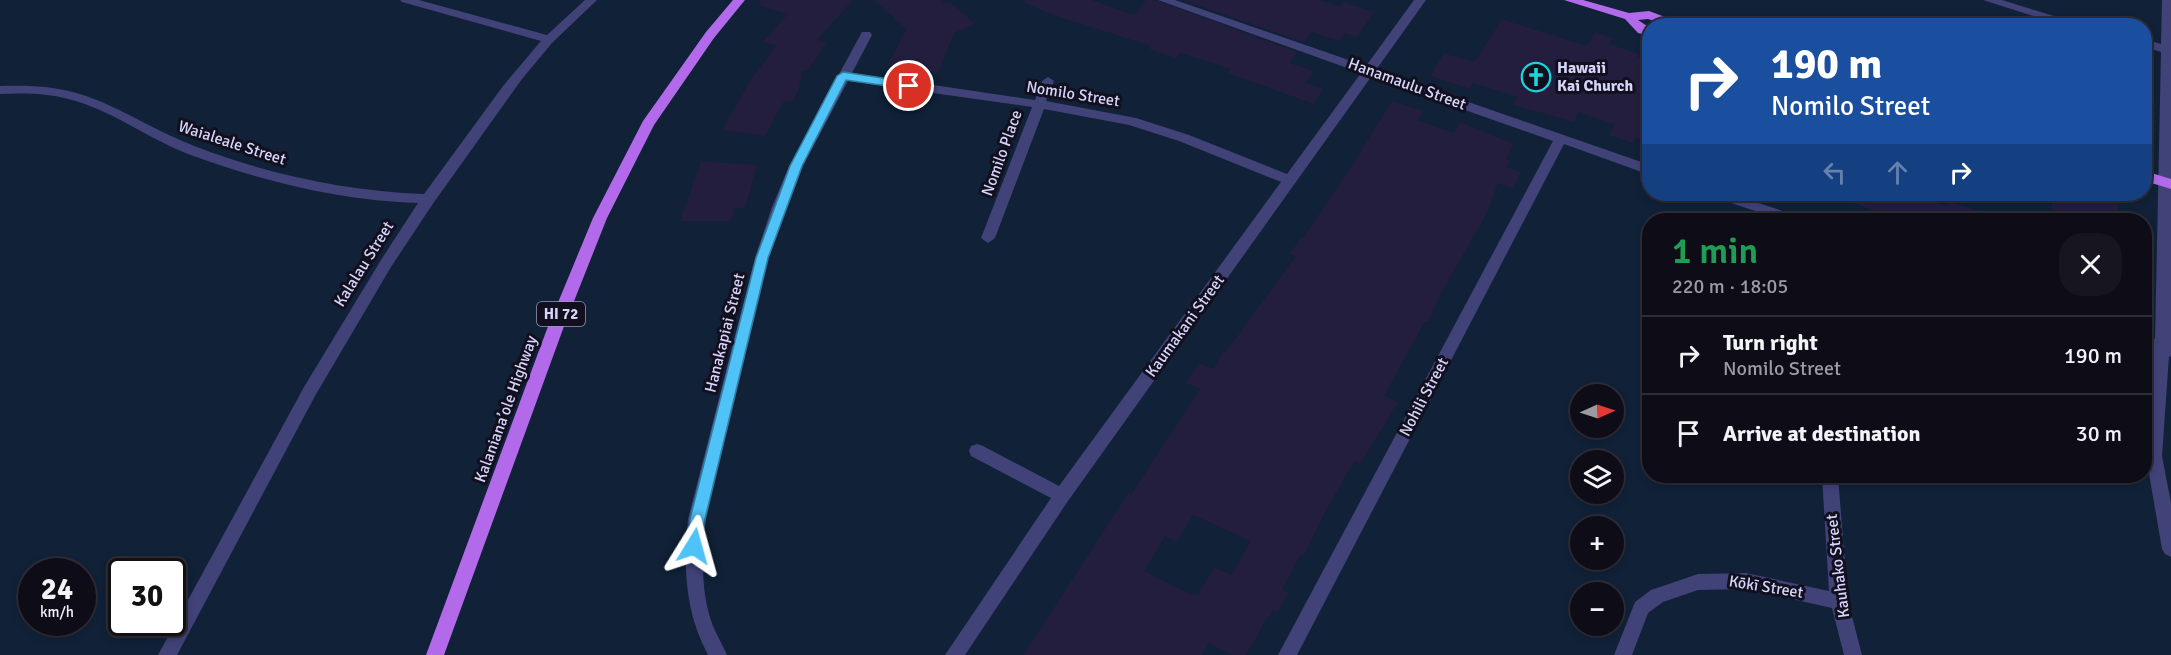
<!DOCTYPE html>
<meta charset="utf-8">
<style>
:root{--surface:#0e0c17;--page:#171520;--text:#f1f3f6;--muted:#9b9ba1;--line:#2e2c36}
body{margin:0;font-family:Signika,sans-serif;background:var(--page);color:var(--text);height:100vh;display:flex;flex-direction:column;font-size:22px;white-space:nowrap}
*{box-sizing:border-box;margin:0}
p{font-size:20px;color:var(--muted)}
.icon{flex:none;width:33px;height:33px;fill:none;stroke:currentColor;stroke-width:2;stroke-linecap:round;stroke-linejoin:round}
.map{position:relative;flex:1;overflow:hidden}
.sheet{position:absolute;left:1642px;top:213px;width:510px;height:270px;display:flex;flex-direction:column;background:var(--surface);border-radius:24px;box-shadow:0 3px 9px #0003,0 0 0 2px var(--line)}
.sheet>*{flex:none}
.top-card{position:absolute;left:1642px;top:18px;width:510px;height:183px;border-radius:24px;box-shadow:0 3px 9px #0003,0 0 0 2px var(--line);background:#1a4fa0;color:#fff;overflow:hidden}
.needle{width:39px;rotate:87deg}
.tools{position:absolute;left:1570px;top:384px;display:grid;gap:12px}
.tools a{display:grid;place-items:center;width:54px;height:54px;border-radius:50%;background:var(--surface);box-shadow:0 3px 9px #0003,0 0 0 2px var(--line);font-size:30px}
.speed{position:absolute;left:18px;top:558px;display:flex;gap:12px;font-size:30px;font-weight:700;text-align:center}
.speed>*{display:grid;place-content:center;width:78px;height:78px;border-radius:50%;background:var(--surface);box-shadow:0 3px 9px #0003,0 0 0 2px var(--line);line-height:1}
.speed small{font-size:15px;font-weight:400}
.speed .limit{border:3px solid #111;border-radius:9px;background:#fff;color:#111}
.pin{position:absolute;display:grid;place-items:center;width:51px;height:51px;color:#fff;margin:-26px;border:3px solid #fff;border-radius:50%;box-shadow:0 2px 6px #0007}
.me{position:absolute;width:66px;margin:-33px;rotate:8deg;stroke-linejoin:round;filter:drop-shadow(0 0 4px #0008)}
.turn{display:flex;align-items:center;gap:21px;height:126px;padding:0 30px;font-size:27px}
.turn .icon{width:78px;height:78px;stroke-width:2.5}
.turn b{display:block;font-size:42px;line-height:51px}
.lanes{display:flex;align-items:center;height:57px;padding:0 30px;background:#0003;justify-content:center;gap:30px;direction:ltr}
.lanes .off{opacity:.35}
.round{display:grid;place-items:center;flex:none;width:63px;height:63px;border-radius:24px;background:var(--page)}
.overview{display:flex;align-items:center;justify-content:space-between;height:102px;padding:0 30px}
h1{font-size:36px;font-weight:600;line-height:45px;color:#1e9e55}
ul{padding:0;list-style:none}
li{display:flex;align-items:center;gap:18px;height:78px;padding:0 30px;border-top:2px solid var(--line)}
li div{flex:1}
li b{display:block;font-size:22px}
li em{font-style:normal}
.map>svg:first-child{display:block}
.water{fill:#102138;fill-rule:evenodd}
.building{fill:#231e3e;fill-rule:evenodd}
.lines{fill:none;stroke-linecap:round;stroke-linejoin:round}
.minor{fill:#414278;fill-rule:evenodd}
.major{fill:#b26aea;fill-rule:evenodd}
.route{fill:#4fc3f7;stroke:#337fa1;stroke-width:1.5}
.labels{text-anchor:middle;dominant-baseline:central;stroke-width:6;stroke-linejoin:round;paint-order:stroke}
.shield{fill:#12101f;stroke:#9b99b8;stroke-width:1.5}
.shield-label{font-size:15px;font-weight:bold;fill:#d6d4f9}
.poi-label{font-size:16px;font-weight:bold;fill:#d6d4f9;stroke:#12101f;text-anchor:start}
.street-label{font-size:16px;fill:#d6d4f9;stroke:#12101f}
</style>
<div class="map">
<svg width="2171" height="655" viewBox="0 0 2171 655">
<rect width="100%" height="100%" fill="#12101f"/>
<!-- water -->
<path class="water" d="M0,0H2171V655H0ZM1650,26H2145V194H1650ZM1650,220H2145V476H1650ZM1581,394H1614V428H1581ZM1581,460H1614V494H1581ZM1581,526H1614V560H1581ZM32,572H82V622H32ZM122,572H172V622H122ZM1581,592H1614V626H1581Z"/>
<!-- building -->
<g class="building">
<polygon points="760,0 853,0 817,40 827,42 806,72 802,71 799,89 792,102 784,101 765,136 722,130 749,83 776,45 762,42 788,14 759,6"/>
<polygon points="874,0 940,0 944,4 950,2 975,24 954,33 938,73 888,66 906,29"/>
<polygon points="1025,0 1092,0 1134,15 1146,0 1156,0 1297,52 1289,63 1314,71 1306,83 1323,89 1313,104 1228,73 1231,69 1180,53 1176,58 1149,49 1151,46 1053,15 1024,3"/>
<polygon points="1182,0 1319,0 1340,7 1344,2 1374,12 1357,37 1345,33 1340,41 1312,32 1304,42"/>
<polygon points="1502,19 1586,46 1595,32 1613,38 1609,44 1639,54 1637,57 1650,61 1650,143 1636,138 1633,143 1609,135 1614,124 1578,112 1574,122 1513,105 1517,97 1473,83 1470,89 1430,76 1444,53 1474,62"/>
<path d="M1392,101L1423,111L1417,120L1454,133L1460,122L1513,144L1506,159L1510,160L1506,167L1521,172L1513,188L1498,183L1488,211L1442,291L1428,322L1425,321L1384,396L1398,402L1360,464L1354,461L1324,514L1304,555L1301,554L1282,590L1288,593L1278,612L1273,610L1270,617L1268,616L1246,655H1232L1209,643L1202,655H1023L1128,494L1131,495L1200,389L1186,383L1199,363L1213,369L1223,352L1225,353L1296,256L1290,254L1300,238L1302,239L1353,164ZM1193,515L1251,541L1231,575L1214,567L1198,595L1193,592L1192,595L1144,571L1165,536L1177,542Z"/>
<polygon points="701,161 757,165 745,208 734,208 731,221 680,221"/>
<polygon points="1835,194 1909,194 1947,206 1948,201 1997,217 1997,220 1870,220 1873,210 1835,197"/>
<polygon points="2053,194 2118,194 2117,220 2050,220"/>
</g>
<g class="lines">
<!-- minor -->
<g class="minor">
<path d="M400,0H419L547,35L585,0H597L552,43L522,79L432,205L391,267L315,396L177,655H158L304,387L381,260L418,203C340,201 261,181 188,154C147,138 110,109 68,99C46,93 23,93 0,94V86C29,85 58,86 86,96C124,109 159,133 197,147C270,175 347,191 424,194L503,86L541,41L402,2Z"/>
<path d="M1158,0H1175L1366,66L1414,0H1426L1376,70L1650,165V175L1564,144L1297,655H1278L1553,141L1371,77L1068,501L965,655H945L1051,498L971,456L969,451L971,446L977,444L983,446L1059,486L1281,182L1179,141L1129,125L1044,109L995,238L988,243L981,238L1032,107L848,81L803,166L769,258L706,519C702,554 700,592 713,626C717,636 723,645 727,655H708C685,612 683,567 688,519L755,258L772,207L789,166L862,32H870L872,35L852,73L1035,100L1042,81L1048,77L1054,81L1046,101L1136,118L1189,135L1287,174L1361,73Z"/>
<polygon points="1983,0 2002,0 2086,26 2065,26"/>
<polygon points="2162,0 2171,0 2171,357 2169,356 2162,456 2171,503 2171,557 2165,554 2162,549 2146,456 2154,351 2145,348 2145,336 2155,339 2161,52 2145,47 2145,39 2161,44"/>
<polygon points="1711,194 1731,194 1801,217 1803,220 1782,220 1713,197"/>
<polygon points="1822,476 1838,476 1848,601 1862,655 1844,655 1832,608 1746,589 1698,590 1663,602 1648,613 1632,655 1614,655 1635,602 1651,590 1698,574 1746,573 1829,591"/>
</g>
<!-- major -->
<g class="major">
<polygon points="733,0 745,0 714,38 654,125 607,218 563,329 444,655 426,655 547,329 593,218 643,121 706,32"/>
<polygon points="1564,0 1583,0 1629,13 1649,11 1689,26 1670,26 1648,19 1638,20 1650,28 1650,36 1638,33 1625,19"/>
<polygon points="2145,171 2171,179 2171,189 2145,181"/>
</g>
</g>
<!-- route -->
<polygon class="route" points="843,72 909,82 915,86 909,89 846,80 802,166 768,258 705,519 699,551 694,553 688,551 686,546 690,519 756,258 790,166 837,76"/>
<!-- icons -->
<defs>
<g id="church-ring" transform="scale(1.5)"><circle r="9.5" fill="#12101f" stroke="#1ed4db" stroke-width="1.5"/><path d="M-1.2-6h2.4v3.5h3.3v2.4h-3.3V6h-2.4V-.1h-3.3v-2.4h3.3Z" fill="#1ed4db"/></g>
</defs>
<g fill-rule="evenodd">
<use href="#church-ring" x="1536" y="77"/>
</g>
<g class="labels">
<!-- shield labels -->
<rect class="shield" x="537" y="302" width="48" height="24" rx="4.5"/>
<g class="shield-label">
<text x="561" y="314">HI 72</text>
</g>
<!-- poi labels -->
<g class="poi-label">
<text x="1557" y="68">Hawaii<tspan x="1557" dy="18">Kai Church</tspan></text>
</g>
<!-- street labels -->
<g class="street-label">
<text transform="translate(1407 84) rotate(20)">Hanamaulu Street</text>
<text transform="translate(1073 94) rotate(9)">Nomilo Street</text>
<text transform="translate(232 143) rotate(18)">Waialeale Street</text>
<text transform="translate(1002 153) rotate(-70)">Nomilo Place</text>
<text transform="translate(364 264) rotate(-58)">Kalalau Street</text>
<text transform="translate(1185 326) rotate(-54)">Kaumakani Street</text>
<text transform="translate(725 333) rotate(-76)">Hanakapiai Street</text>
<text transform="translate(1424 397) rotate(-62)">Nohili Street</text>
<text transform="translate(506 409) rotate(-70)">Kalaniana’ole Highway</text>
<text transform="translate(1838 566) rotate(-97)">Kauhako Street</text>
<text transform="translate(1766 587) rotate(9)">Kōkī Street</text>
</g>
</g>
</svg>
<div class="tools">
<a><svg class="needle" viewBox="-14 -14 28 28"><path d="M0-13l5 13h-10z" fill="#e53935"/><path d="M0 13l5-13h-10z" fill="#9b9ba1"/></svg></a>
<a><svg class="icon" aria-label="layers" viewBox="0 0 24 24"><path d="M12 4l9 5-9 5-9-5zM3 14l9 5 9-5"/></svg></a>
<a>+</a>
<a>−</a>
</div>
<div class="speed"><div>24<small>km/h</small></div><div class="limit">30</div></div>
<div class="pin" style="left:909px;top:86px;background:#d93025"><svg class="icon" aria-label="arrive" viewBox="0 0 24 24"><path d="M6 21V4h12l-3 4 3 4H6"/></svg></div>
<svg class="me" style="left:694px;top:546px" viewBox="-20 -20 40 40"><path d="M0-17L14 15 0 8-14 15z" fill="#4fc3f7" stroke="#fff" stroke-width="4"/></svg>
<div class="top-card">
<div class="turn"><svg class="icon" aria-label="right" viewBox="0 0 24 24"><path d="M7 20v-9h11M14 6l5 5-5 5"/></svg><div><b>190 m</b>Nomilo Street</div></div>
<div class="lanes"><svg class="icon off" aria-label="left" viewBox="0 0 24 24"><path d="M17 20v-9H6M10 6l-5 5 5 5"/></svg><svg class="icon off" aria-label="ahead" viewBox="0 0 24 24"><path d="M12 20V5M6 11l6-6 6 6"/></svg><svg class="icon" aria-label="right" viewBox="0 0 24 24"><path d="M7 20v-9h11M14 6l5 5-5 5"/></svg></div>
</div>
<section class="sheet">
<div class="overview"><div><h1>1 min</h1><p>220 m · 18:05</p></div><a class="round"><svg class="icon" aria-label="close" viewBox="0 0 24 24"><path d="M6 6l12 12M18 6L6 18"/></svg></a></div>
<ul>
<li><svg class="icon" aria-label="right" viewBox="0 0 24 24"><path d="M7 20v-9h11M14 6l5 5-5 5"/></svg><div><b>Turn right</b><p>Nomilo Street</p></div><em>190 m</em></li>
<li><svg class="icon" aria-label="arrive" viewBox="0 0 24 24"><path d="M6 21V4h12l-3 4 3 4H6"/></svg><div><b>Arrive at destination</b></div><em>30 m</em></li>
</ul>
</section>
</div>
